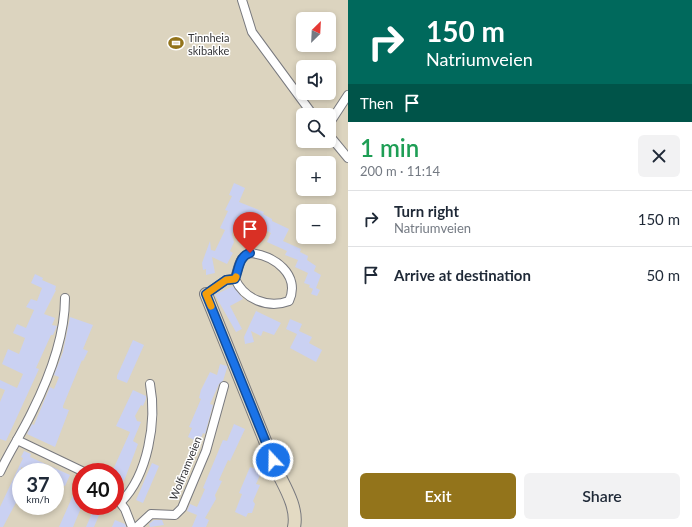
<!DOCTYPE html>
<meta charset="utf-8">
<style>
:root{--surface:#fff;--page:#f2f2f3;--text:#1f2937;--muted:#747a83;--line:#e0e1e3;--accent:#93741b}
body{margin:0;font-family:Lato,sans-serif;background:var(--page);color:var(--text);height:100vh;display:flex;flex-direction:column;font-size:15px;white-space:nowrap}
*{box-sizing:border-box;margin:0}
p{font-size:13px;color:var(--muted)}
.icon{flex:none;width:22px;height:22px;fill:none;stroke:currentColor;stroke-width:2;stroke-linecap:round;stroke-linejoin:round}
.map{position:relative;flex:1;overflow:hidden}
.sheet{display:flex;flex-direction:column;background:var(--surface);width:344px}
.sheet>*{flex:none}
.banner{background:#00695c;color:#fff;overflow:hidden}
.needle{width:26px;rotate:24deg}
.buttons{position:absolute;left:296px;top:12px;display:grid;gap:8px}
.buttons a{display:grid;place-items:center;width:40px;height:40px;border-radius:6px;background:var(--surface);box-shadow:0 2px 6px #0003;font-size:20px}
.speed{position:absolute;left:12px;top:463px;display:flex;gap:8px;font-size:20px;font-weight:700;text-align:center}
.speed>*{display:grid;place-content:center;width:52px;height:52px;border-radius:50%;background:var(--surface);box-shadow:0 2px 6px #0003;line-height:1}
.speed small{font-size:10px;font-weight:400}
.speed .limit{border:6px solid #d22;background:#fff;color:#111}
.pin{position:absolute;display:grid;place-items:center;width:34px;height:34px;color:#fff;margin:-41px -17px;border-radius:50% 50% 50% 0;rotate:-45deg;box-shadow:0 0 4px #0007}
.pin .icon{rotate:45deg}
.me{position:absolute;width:44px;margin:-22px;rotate:339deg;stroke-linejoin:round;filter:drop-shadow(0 0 3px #0008)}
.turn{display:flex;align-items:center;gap:14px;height:84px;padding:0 12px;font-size:18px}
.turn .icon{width:52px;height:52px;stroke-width:2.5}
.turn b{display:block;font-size:28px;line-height:34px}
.then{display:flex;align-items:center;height:38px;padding:0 12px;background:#0003;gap:8px;font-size:15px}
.round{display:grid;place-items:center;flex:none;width:42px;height:42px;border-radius:6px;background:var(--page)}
.headline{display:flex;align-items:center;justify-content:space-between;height:68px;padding:0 12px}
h1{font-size:24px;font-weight:600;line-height:30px;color:#1e9e55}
.action{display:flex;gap:8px;margin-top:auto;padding:8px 12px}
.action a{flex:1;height:46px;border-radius:6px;background:var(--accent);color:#fff;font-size:16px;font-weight:600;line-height:46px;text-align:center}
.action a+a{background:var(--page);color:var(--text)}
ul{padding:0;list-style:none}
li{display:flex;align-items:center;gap:12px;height:56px;padding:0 12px;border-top:1px solid var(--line)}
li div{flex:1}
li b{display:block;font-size:15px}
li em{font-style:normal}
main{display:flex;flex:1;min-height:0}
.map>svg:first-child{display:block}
.green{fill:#dcd4bf;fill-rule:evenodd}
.building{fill:#cad1f2}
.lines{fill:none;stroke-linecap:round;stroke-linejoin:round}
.street-casing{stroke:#78797e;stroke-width:10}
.secondary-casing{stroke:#78797e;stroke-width:14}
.street{stroke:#fff;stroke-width:8}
.secondary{stroke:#e3dac3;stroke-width:12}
.route-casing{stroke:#114b97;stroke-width:10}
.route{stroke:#1a73e8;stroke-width:7}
.slow{stroke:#f59e0b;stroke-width:7}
.labels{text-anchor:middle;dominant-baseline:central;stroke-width:3;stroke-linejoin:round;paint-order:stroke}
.poi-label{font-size:11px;fill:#363639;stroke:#fff;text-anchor:start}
.street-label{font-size:11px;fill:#363639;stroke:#fff}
</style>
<main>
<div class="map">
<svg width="348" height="527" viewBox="0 0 348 527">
<rect width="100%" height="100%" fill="#f3f4fa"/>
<!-- green -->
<path class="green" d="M0,0H348V527H0ZM303,19H329V45H303ZM303,67H329V93H303ZM303,115H329V141H303ZM303,163H329V189H303ZM303,211H329V237H303ZM21,472H55V506H21ZM81,472H115V506H81Z"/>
<!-- building -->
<g class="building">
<polygon points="234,183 245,188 239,202 264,212 263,214 272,219 272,221 289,229 283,241 301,249 300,252 308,256 307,260 316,266 314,271 321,275 316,288 320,290 317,296 311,294 313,289 309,287 310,285 304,283 308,273 295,267 298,260 285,255 287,251 267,242 271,233 259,227 261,223 241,214 232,234 234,242 230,251 233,253 227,264 212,257 215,273 206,275 206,269 203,270 202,263 210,241 211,250 215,251 225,230 220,228 228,211 225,210 232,196 229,195"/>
<polygon points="35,274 43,278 42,280 56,286 55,290 56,290 44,314 55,318 52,325 57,326 53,335 51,335 36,368 39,369 6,441 0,439 0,402 5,390 0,388 0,380 17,388 23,374 2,364 8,349 19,354 25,338 13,333 17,324 26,328 34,310 26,307 31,299 37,301 42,288 31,283"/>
<polygon points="233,286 243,299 230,306 242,329 236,332 215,295"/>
<polygon points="256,311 281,323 274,335 263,331 261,336 251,331 254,342 245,344 244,337"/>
<polygon points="70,317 93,325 83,349 88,351 83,361 82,360 63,406 63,408 69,410 55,447 27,434 32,424 34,425 50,387 54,389 59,377 54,375 63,352"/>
<polygon points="290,319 302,324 299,331 312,337 309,343 322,350 316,362 290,348 297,334 286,329"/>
<polygon points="133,340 144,345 127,383 117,379 117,376"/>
<polygon points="220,364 227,366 227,368 223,381 219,384 210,404 213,405 205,434 203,433 199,442 188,437 192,428 189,427 201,399 199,398 201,390 210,372 217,375"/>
<polygon points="133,390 146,396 146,399 143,406 141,405 135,416 137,421 141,422 133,441 138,444 124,481 122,480 120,486 115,483 115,472 112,472 130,432 116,426"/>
<polygon points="234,424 245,429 230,461 228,460 219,480 222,481 215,495 216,499 205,518 209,520 206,527 192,527 197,515 187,511 190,504 197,507 205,489 203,488 223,440 227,441"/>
<polygon points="24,451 31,454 30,457 70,475 65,486 55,482 55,472 33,472 21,467 21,493 3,527 0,527 0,507 23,458 21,457"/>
<polygon points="152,463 159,466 143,503 136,500"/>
<polygon points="250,467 257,469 260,475 256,484 260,485 253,501 255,504 252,513 248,513 246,517 235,512 242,494 239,493"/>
<polygon points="81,477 81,508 73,527 59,527"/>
<polygon points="95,506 103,506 94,527 86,527"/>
<polygon points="115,520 125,524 126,527 112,527"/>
<polygon points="154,520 162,520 164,525 150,527 149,524"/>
</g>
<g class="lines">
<!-- street casing -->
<g class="street-casing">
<g id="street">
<polyline points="242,0 252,32 313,115"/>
<polyline points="329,124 348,95"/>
<polyline points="329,135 348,158"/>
<path d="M250,253C274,255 301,275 289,301C268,309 244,299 235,279C238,269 239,256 250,253Z"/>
<polyline points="206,294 226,280 235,279"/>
<polyline points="17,440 84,472"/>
<path d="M0,472C9,452 22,433 32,412C49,378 65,336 65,298"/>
<polyline points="115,496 125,509 132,527"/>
<path d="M121,502C148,475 157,421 150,384"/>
<polyline points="137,527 151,514 175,515 182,508 206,451 224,386"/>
</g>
</g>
<!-- secondary casing -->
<g class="secondary-casing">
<path id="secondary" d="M206,294L278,473C286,489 298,509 294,527"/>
</g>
<!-- street -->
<use href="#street" class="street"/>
<!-- secondary -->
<use href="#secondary" class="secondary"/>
</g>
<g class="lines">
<!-- route casing -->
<g class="route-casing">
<path id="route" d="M250,253C239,256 239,269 235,279L226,280L206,294L273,460"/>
</g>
<!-- route -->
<use href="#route" class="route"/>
<!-- slow -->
<polyline class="slow" points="211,306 206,294 226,280 235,279 236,277"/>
</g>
<!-- icons -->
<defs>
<g id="stadium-bare" transform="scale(1.2)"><path d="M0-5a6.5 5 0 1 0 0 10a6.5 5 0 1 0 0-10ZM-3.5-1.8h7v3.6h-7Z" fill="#93741b" stroke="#fff" stroke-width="2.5" paint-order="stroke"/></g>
</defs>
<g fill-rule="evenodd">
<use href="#stadium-bare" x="176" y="43"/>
</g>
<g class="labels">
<!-- poi labels -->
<g class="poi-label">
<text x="188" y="37">Tinnheia<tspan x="188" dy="13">skibakke</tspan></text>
</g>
<!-- street labels -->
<g class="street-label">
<text transform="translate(185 468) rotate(-68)">Wolframveien</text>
</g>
</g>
</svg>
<div class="buttons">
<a><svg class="needle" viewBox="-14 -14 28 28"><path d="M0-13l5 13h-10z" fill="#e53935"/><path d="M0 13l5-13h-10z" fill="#747a83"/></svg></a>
<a><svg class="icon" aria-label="sound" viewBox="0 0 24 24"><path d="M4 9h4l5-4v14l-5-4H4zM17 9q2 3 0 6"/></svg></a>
<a><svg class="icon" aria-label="search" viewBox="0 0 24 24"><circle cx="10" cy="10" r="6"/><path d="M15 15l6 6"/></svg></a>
<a>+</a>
<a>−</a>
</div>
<div class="speed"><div>37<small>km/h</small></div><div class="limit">40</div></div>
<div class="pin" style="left:250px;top:253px;background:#d93025"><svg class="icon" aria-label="arrive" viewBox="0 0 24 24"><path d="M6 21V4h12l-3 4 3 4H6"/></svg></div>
<svg class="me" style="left:273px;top:460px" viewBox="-20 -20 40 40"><circle r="17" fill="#1a73e8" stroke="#fff" stroke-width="3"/><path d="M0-11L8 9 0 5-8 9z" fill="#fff"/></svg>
</div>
<section class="sheet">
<div class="banner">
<div class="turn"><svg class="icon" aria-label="right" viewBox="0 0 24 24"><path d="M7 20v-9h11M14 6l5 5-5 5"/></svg><div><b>150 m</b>Natriumveien</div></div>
<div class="then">Then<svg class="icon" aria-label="arrive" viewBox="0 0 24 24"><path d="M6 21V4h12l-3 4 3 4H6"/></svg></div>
</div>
<div class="headline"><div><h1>1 min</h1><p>200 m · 11:14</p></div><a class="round"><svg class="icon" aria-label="close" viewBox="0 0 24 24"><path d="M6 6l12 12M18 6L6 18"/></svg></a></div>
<ul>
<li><svg class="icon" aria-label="right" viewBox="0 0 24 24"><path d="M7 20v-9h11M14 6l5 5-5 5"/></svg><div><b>Turn right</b><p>Natriumveien</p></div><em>150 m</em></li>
<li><svg class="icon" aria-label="arrive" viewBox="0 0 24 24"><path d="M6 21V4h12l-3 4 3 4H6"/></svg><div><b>Arrive at destination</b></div><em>50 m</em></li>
</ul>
<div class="action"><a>Exit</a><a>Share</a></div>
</section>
</main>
